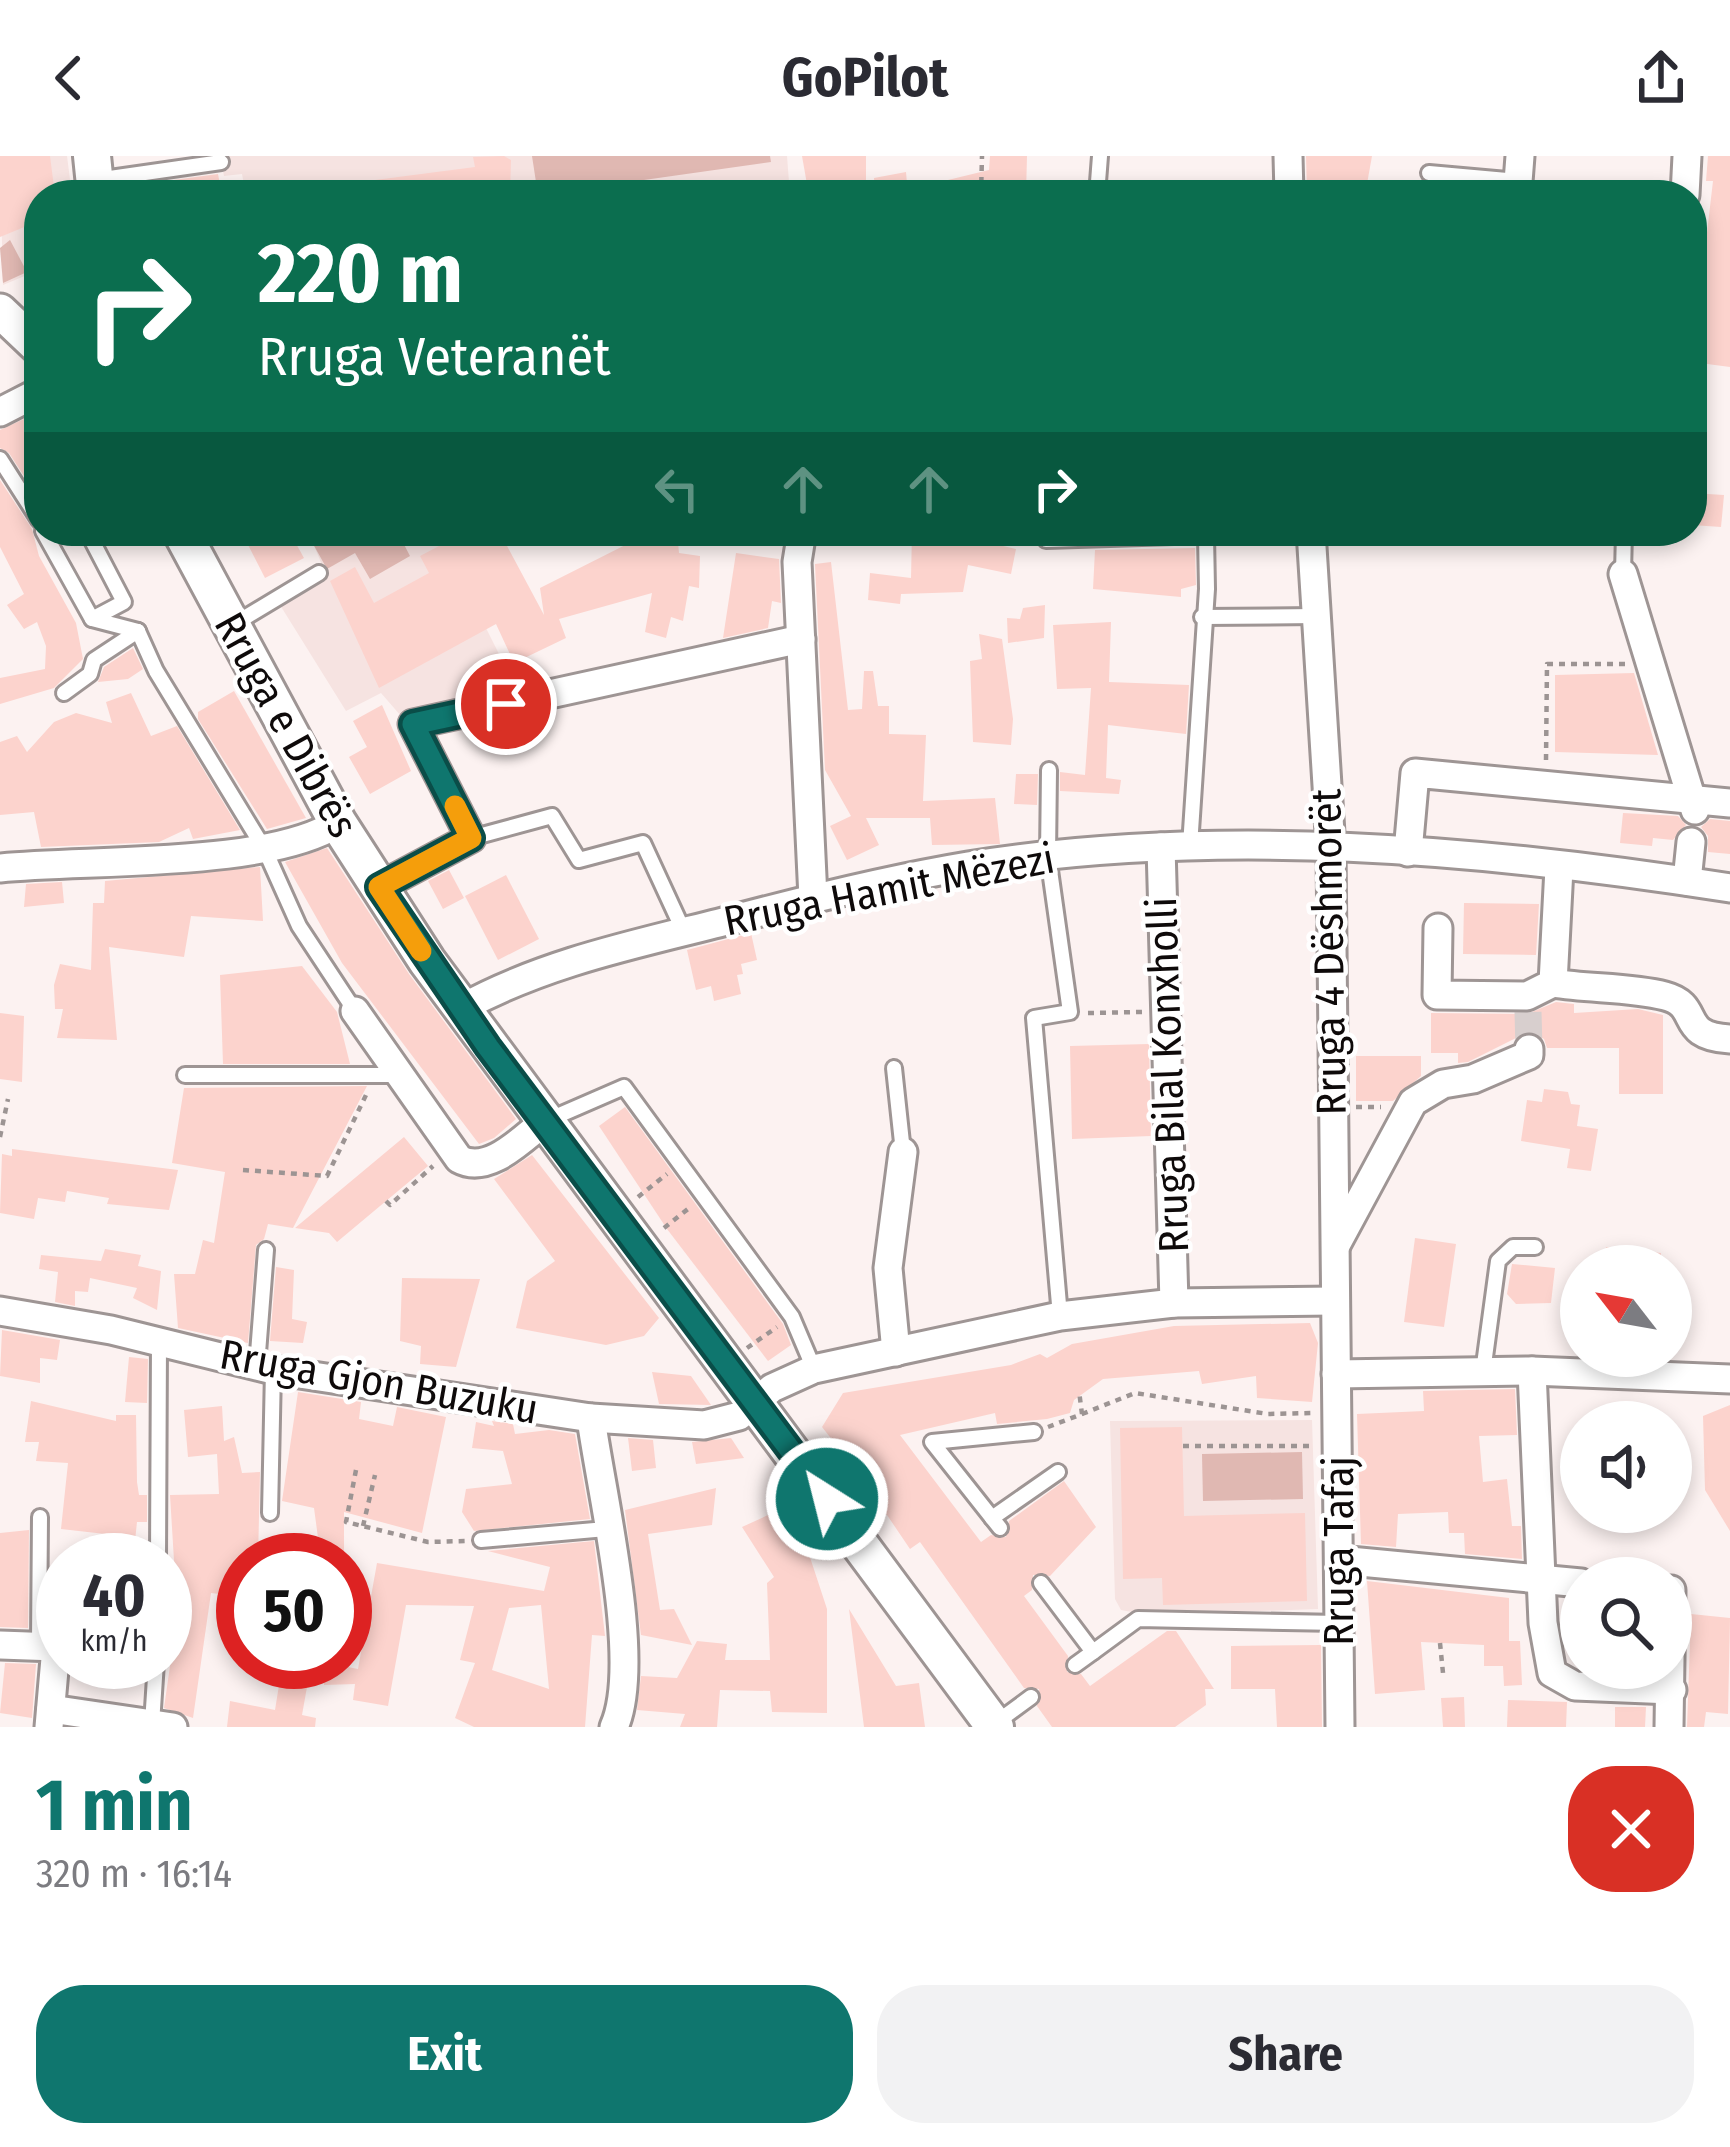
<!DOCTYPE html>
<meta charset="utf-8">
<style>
:root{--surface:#fff;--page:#f2f2f3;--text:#2b2b33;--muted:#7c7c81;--accent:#0f766e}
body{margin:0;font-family:"Fira Sans Condensed",sans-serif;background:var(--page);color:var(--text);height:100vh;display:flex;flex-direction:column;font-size:45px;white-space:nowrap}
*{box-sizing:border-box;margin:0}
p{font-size:39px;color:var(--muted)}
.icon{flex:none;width:66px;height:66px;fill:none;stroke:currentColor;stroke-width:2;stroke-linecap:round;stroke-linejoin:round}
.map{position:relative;height:1571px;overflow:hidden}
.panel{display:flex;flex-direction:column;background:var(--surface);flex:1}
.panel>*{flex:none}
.top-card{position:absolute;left:24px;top:24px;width:1683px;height:366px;border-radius:48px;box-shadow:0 6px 18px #0003;background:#0b6e4f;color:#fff;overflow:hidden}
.needle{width:78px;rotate:301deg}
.controls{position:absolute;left:1560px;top:1089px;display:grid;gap:24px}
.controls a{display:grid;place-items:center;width:132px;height:132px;border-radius:50%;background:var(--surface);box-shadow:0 6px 18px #0003;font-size:60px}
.speed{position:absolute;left:36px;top:1377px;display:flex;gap:24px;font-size:60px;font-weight:700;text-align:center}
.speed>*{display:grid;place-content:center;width:156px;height:156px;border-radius:50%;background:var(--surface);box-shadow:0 6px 18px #0003;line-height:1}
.speed small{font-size:30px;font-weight:400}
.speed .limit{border:18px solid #d22;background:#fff;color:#111}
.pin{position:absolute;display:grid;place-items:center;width:102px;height:102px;color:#fff;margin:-51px;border:6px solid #fff;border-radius:50%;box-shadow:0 3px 12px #0007}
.me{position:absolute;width:132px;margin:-66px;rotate:324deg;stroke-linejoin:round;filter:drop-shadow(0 0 9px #0008)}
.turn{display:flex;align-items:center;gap:42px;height:252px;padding:0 36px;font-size:54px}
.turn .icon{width:156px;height:156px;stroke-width:2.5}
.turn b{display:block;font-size:84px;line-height:102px}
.lanes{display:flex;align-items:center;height:114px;padding:0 36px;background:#0003;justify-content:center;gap:60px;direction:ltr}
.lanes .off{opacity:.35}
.round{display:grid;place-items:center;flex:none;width:126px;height:126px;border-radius:48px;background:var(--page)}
.headline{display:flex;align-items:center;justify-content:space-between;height:204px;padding:0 36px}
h1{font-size:72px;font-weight:700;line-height:90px;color:var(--accent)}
.button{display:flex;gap:24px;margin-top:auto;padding:24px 36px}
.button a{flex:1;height:138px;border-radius:48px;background:var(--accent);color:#fff;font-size:48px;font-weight:700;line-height:138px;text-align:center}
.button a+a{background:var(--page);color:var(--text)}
header{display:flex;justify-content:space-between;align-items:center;height:156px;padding:0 36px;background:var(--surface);font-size:54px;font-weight:700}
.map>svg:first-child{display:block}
.built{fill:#f6e3e1}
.green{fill:#e0b8b2}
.building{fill:#fcd3cd;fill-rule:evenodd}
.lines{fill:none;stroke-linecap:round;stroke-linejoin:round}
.minor-tunnel{stroke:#d8cfce;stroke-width:27;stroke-dasharray:27 14;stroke-linecap:butt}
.service-casing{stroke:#9e9594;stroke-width:20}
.minor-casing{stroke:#9e9594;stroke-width:33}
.tertiary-casing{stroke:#9e9594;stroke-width:39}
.secondary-casing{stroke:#9e9594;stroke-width:42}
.path{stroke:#9c9493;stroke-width:4.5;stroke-dasharray:6 6;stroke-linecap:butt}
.service{stroke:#fff;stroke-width:14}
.minor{stroke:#fff;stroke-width:27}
.tertiary{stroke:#fff;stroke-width:33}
.secondary{stroke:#fff;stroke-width:36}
.route-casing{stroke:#0a4d48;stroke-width:30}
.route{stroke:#0f766e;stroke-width:21}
.slow{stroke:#f59e0b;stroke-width:21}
.labels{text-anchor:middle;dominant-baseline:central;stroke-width:9;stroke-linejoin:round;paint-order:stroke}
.street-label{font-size:42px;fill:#0e0a0a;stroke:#fff}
</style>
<header><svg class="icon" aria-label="back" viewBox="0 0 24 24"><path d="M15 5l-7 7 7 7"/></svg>GoPilot<svg class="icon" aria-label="share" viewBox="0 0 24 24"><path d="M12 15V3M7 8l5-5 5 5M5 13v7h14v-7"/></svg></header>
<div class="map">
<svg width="1730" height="1571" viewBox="0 0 1730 1571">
<rect width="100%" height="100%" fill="#fcf2f1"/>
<!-- built -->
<g class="built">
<polygon points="0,0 67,0 72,39 39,39 39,114 3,129"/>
<polygon points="220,0 787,0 790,39 246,39 242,18 224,20"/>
<polygon points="308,375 499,375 479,458 519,538 401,560 381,537 346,555 280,449 327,421"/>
<polygon points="1312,1264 1318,1453 1148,1459 1121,1454 1115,1443 1110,1265"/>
</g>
<!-- green -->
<g class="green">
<polygon points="532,0 770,0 771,6 538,39"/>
<polygon points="10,84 27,116 3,127 0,92"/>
<polygon points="330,375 371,375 377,386 397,375 410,400 370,423 355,397 327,413 312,386"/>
<polygon points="1302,1296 1303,1343 1203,1345 1202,1298"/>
</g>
<!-- building -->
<g class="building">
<polygon points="0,0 50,0 55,39 39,39 39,65 0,81"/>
<polygon points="504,0 511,4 510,39 352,39 352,27 475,11 473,1"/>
<polygon points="802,0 866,0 866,25 808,34"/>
<polygon points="990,0 1027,0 1026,39 916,39 915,32 989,14"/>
<polygon points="1306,0 1372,0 1365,39 1307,35"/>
<polygon points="1708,0 1730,0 1730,211 1692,206 1713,25 1706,25"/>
<polygon points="906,16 908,39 875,39 874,22"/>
<polygon points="218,18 222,39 145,39 144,28"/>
<polygon points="39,256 39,343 9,297 0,292 0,274"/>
<polygon points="0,324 32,373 39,400 76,467 83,503 54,532 0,548 0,522 45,513 46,490 37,466 24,473 7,449 24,438 0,391"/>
<polygon points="1692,337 1724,339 1721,371 1692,369"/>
<polygon points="241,375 289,375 304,402 265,422"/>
<polygon points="433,375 499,375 544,459 540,432 653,375 677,375 679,397 700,400 699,432 689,430 683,465 671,461 666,482 645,476 652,437 559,463 566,482 514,507 496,468 379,532 330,425 355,411 374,447 429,417 420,400 441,389"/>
<polygon points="912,375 960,375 960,380 1016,393 1011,418 968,409 963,436 901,438 900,448 868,444 870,417 911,422"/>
<polygon points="1195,392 1196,429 1181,433 1181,441 1093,433 1095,394"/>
<polygon points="736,397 779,403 781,447 772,445 768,472 723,482"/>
<polygon points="831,406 848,554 862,553 864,515 873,515 878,550 889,550 889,578 926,579 923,645 995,642 1000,688 932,689 930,662 866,662 879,689 847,704 830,670 851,660 825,614 815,408"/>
<polygon points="1045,449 1044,482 1008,487 1007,462 1020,463 1023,452"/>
<polygon points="1111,466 1109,526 1189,529 1186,578 1108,569 1106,622 1121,624 1119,638 1060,635 1060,616 1085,619 1091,532 1057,533 1053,469"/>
<polygon points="979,478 1002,483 1013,563 1011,589 973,586 970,505 982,503"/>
<polygon points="133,492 143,513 128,523 98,526 104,511"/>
<polygon points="1634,517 1658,599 1555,596 1555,519"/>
<polygon points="234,535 306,662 267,673 198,563 198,556"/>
<polygon points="131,537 151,580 177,570 240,674 193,683 189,672 159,686 41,691 34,656 0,659 0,586 17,580 27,596 54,566 76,557 112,567 106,546"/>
<polygon points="382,549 411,615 370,638 349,601 367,591 353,565"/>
<polygon points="1016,618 1038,618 1037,649 1014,648"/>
<polygon points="1623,657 1678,660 1686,669 1673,684 1653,682 1652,690 1620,687"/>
<polygon points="1710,663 1730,665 1730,698 1708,696 1708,680 1701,671"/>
<polygon points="327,692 409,818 516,963 494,982 479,988 342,807 285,706"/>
<polygon points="260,711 263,765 191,760 184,801 109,791 117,884 57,882 63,853 55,853 54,829 60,808 91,814 93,747 104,747 105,725"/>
<polygon points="449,714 464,742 443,753 428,725"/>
<polygon points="506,719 539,783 498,804 465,740"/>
<polygon points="62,726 64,747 24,751 26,728"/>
<polygon points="1464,747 1539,748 1536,799 1463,798"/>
<polygon points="751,777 757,804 741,808 743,818 737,819 741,838 714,845 711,830 696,834 687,794"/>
<polygon points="302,810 337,856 350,908 223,908 220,819"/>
<polygon points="1556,846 1574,848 1574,857 1638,853 1663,859 1663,938 1619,938 1619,892 1547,892 1544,883 1530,875 1468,906 1458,907 1458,897 1431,897 1431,857 1527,858"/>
<polygon points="0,857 24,860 22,926 0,923"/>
<polygon points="1149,888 1151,980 1072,983 1070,890"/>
<polygon points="1356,900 1421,900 1421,920 1393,945 1356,945"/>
<polygon points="367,930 293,1072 268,1068 264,1083 256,1089 248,1187 178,1172 174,1118 195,1118 203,1084 214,1087 225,1016 172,1007 184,932"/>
<polygon points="1544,933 1568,936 1571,948 1580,949 1577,970 1598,973 1591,1015 1567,1012 1570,993 1521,985 1527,944 1542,946"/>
<polygon points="625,951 783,1168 791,1189 768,1205 667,1073 599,970"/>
<polygon points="404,981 428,1010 386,1045 337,1086 329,1077 295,1072"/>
<polygon points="12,993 178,1014 169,1054 107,1048 109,1042 67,1035 65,1046 38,1042 34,1063 0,1057 2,998 12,1000"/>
<polygon points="532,999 659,1162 644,1180 606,1189 516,1172 527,1125 555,1105 494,1023"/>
<polygon points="1415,1082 1456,1088 1444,1171 1404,1166"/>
<polygon points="1606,1091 1661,1097 1661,1110 1604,1110"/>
<polygon points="105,1093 141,1099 138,1110 161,1115 157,1154 133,1142 137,1132 90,1122 88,1136 75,1135 75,1150 55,1146 58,1116 39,1113 41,1099 101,1105"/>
<polygon points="1512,1108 1555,1112 1551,1147 1516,1148 1507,1138"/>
<polygon points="276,1111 294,1114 292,1163 307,1166 303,1187 270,1185"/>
<polygon points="402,1122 480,1123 456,1211 420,1208 421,1190 400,1185"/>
<polygon points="1310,1167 1318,1187 1312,1246 1257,1242 1256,1220 1202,1228 1199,1215 1103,1223 1074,1244 1070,1257 1047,1263 997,1268 995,1257 900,1279 981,1386 991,1379 1006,1381 1009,1365 1064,1325 1096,1371 1050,1420 1033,1419 1032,1434 1024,1440 1068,1500 1067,1516 1081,1518 1090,1530 1167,1475 1176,1475 1214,1533 1205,1533 1206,1549 1175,1571 1052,1571 1037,1550 1039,1533 1024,1532 920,1386 910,1393 887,1359 876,1355 853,1319 860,1316 852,1316 834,1301 841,1295 822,1271 843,1237 1011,1209 1040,1198 1047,1202 1072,1188 1174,1170"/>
<polygon points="2,1174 60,1184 57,1204 40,1202 40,1227 0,1220"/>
<polygon points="129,1201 148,1203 147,1247 125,1246"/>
<polygon points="652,1216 691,1220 711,1249 659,1248"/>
<polygon points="1515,1233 1517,1279 1479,1280 1483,1326 1507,1323 1512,1370 1521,1370 1522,1403 1465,1398 1464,1377 1449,1377 1448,1356 1398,1358 1396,1391 1361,1388 1357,1258 1424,1255 1423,1235"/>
<polygon points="298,1236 361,1246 359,1263 393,1270 397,1251 446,1261 422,1377 344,1356 344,1404 321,1404 314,1352 282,1345"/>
<polygon points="31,1245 116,1265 116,1259 136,1259 137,1326 139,1339 147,1339 147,1366 137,1366 133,1404 113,1404 114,1379 61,1373 68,1307 36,1305 39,1286 25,1286"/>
<polygon points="1730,1249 1730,1375 1705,1334 1703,1260"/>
<polygon points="222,1250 224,1285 234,1281 242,1317 260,1316 258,1404 243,1404 243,1441 211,1437 193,1562 164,1552 171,1503 166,1500 170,1436 176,1437 170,1339 219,1338 217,1298 188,1301 184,1254"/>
<polygon points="492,1265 513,1268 515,1278 549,1274 575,1278 590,1363 474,1375 462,1356 466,1333 512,1328 503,1295 472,1292 476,1266 494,1270"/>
<polygon points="1182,1271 1184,1360 1305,1357 1307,1445 1163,1449 1162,1422 1123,1423 1120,1272"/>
<polygon points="628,1282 653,1284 656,1312 632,1315"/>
<polygon points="731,1282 744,1302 696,1308 692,1286"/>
<polygon points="716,1332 712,1369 648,1378 660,1454 674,1453 692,1489 641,1479 625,1354"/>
<polygon points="779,1354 804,1383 827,1453 827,1557 772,1556 770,1535 720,1534 717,1571 680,1571 685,1558 637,1554 641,1520 677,1522 697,1485 727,1488 725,1504 770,1504 767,1427 774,1421 742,1371"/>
<polygon points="29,1374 28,1472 0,1471 0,1377"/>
<path d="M594,1385L605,1480L592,1479L585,1571H474L455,1562L475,1507L460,1504L474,1450L406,1449L388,1550L353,1544L355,1528L324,1529L323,1506L358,1513L377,1407L544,1435L550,1411L488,1395ZM541,1449L549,1533L492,1514L509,1452Z"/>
<polygon points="1367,1425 1509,1442 1509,1485 1520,1485 1522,1529 1504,1530 1503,1510 1484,1510 1484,1489 1421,1486 1425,1534 1375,1538"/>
<polygon points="849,1453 896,1530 919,1527 925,1571 864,1571"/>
<polygon points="1691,1458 1730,1462 1728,1558 1706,1556 1704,1571 1687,1571"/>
<polygon points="1321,1489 1322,1571 1277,1571 1275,1533 1231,1533 1231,1490"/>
<polygon points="5,1507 36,1508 32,1562 0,1557"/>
<polygon points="280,1523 307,1531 302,1559 316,1562 315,1571 227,1571 230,1545 275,1554"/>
<polygon points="1464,1541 1465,1571 1443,1571 1441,1542"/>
<polygon points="1508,1544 1567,1546 1566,1571 1507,1571"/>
<polygon points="1615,1551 1646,1551 1645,1571 1615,1571"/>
</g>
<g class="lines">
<!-- minor-tunnel -->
<polyline class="minor-tunnel" points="1528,856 1529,893"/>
<!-- service casing -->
<g class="service-casing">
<g id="service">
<polyline points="1429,17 1518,25"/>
<polyline points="96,24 221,6"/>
<polyline points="1097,39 1100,0"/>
<polyline points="0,303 39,364"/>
<polyline points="43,375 92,463"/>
<polyline points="87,375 124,446 92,463 138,475"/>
<polyline points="1046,384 1206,379 1207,433 1190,690"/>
<polyline points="1623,418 1624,375"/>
<polyline points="1202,461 1317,460"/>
<polyline points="236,467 319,417"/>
<polyline points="138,475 156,515 265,694 299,770 355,855"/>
<polyline points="64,537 90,518 94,504 138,475"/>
<polyline points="1049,614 1048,700 1070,856 1034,862 1060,1160"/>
<polyline points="471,682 552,660 579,704 643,687 684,776"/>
<polyline points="894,912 903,996"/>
<polyline points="185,919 399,919"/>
<polyline points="548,964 624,931 792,1161 814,1213"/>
<polyline points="257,1210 266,1094"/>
<polyline points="1483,1216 1498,1105 1513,1091 1535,1091"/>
<polyline points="270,1357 273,1214"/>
<polyline points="992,1362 1058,1316"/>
<polyline points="1000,1372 932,1286 1034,1276"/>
<polyline points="481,1384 606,1373"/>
<polyline points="158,1404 159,1186"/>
<polyline points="1041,1427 1093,1496 1138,1463 1339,1467"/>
<polyline points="39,1487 40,1361"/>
<polyline points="1075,1509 1093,1496"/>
<polyline points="152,1568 156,1506"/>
<polyline points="993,1569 1031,1541"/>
</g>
</g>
<!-- minor casing -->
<g class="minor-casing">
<g id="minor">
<polyline points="1288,0 1289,39"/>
<polyline points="1517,39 1520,0"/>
<polyline points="1685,39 1687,0"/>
<polyline points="0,256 39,236"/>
<polyline points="802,375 797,406 813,742"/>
<polyline points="1311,375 1331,693 1340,1571"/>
<polyline points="1623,418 1695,654"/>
<polyline points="1161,691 1174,1147"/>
<polyline points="1408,696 1415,617 1730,647"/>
<path d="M0,712C90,703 267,712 338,667"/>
<polyline points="1687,725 1691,686"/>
<polyline points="379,731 471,682 413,568 801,483"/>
<polyline points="1438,772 1437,839 1527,840 1553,827 1559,712"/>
<path d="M1553,827C1589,833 1630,831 1665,840C1703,850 1676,880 1730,883"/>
<path d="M460,853C541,808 631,789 719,767C801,745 884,724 968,710C1217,670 1482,693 1730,732"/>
<path d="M355,855L459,1003C488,1019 521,984 544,966"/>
<polyline points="1336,1089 1413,946 1443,928 1473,923 1529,899 1529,893"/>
<polyline points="0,1155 111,1174 273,1214 591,1262 704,1269 739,1260 772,1232 814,1213 1060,1160 1174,1147 1334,1145"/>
<polyline points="896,1196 888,1112 903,996"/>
<polyline points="1532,1215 1543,1467 1552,1517 1575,1530 1672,1534"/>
<polyline points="1336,1218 1532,1215 1730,1223"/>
<path d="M591,1262C601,1337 643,1507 614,1571"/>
<polyline points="1339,1404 1581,1427"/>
<polyline points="0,1489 56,1491 49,1571"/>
<polyline points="51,1553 173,1571"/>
<polyline points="1669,1571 1671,1434"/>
</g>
</g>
<!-- tertiary casing -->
<g class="tertiary-casing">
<polyline id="tertiary" points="0,155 39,192"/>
</g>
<!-- secondary casing -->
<g class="secondary-casing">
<g id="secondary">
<polyline points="92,0 96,39"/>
<polyline points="181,375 338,667 427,805 995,1571"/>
</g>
</g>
<!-- path -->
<g class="path">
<polyline points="981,39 982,0"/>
<polyline points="1546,604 1547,508 1626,508"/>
<polyline points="1088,857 1142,856"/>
<polyline points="1356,951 1381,951"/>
<polyline points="0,981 8,943"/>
<polyline points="243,1014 327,1020 366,939"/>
<polyline points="638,1041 667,1018"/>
<polyline points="386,1045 390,1049 433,1010"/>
<polyline points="664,1072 688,1053"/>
<polyline points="747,1192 777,1171"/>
<polyline points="1082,1258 1135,1237 1268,1258 1315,1257"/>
<polyline points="1048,1271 1082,1258 1079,1235"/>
<polyline points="1183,1290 1315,1290"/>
<polyline points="356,1314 346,1366 428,1386 465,1385"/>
<polyline points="363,1370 375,1319"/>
<polyline points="1440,1487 1443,1517"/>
</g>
<!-- service -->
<use href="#service" class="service"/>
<!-- minor -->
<use href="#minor" class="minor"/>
<!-- tertiary -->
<use href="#tertiary" class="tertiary"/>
<!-- secondary -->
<use href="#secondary" class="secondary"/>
</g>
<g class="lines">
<!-- route casing -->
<g class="route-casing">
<polyline id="route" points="506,548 413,568 471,682 379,731 488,891 827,1343"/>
</g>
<!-- route -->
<use href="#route" class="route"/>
<!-- slow -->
<polyline class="slow" points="421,795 379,731 471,682 455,650"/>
</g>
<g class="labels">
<!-- street labels -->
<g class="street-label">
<text transform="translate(286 569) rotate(61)">Rruga e Dibrës</text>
<text transform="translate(889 734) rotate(-11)">Rruga Hamit Mëzezi</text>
<text transform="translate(1329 796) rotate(-91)">Rruga 4 Dëshmorët</text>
<text transform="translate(1168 919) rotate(-92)">Rruga Bilal Konxholli</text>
<text transform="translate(379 1226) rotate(10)">Rruga Gjon Buzuku</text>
<text transform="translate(1339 1395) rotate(-90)">Rruga Tafaj</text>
</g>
</g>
</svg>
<div class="controls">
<a><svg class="needle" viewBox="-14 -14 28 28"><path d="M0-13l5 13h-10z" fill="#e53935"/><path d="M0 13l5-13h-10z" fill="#7c7c81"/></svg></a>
<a><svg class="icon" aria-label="sound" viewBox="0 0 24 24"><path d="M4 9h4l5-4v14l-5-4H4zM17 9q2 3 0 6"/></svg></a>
<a><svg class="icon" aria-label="search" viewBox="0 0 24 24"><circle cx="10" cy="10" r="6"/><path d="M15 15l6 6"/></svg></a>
</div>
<div class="speed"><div>40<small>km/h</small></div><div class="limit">50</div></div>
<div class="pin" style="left:506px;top:548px;background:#d93025"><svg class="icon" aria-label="arrive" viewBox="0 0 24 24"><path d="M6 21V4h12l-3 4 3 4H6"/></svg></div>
<svg class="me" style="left:827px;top:1343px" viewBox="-20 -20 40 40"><circle r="17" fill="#0f766e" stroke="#fff" stroke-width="3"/><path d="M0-11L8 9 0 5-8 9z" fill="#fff"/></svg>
<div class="top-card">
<div class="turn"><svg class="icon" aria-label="right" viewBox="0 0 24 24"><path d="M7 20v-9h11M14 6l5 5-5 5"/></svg><div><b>220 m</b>Rruga Veteranët</div></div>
<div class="lanes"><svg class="icon off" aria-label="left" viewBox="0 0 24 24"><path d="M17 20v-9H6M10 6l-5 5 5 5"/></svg><svg class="icon off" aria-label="ahead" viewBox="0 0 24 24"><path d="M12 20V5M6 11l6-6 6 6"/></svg><svg class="icon off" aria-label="ahead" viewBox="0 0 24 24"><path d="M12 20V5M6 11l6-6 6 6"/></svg><svg class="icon" aria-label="right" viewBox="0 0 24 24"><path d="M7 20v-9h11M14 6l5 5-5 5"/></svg></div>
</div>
</div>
<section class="panel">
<div class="headline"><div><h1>1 min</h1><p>320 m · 16:14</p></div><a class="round" style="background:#d93025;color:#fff"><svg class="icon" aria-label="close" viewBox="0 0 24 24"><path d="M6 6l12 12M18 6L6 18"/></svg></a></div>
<div class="button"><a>Exit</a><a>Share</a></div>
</section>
